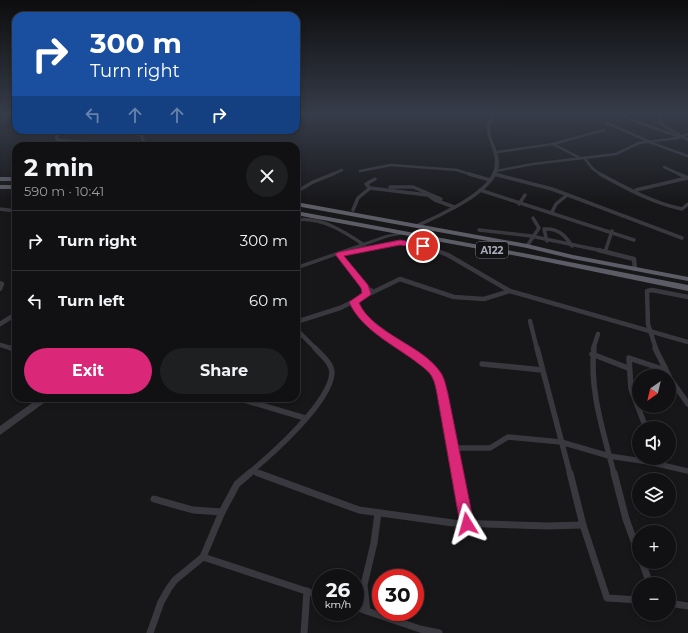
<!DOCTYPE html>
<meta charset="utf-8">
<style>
:root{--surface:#111113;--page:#1e1f21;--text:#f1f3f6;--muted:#9c9da0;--line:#303133;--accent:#db2777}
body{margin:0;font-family:Montserrat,sans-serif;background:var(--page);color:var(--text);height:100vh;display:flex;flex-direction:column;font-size:15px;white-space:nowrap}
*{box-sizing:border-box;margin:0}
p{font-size:13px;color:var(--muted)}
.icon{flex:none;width:22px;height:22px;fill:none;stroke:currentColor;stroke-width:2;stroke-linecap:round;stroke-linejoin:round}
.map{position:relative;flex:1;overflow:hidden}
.details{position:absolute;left:12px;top:142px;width:288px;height:260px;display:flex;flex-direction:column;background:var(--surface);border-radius:12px;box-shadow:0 2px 6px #0003,0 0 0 1px var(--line)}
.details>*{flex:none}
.top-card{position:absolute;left:12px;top:12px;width:288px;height:122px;border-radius:12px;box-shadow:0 2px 6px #0003,0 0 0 1px var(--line);background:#1a4fa0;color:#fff;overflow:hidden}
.needle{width:26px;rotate:214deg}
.buttons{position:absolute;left:632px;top:369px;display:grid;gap:8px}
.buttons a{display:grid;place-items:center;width:44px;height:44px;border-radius:50%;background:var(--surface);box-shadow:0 2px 6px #0003,0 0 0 1px var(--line);font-size:20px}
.speed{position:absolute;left:312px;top:569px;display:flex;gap:8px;font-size:20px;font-weight:700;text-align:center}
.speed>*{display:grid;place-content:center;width:52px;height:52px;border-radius:50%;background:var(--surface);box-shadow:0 2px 6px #0003,0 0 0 1px var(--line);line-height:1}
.speed small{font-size:10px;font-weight:400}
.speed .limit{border:6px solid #d22;background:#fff;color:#111}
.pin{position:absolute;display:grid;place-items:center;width:34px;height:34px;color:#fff;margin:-17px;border:2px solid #fff;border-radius:50%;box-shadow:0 1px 4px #0007}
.me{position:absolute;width:44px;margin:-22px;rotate:352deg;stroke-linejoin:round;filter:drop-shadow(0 0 3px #0008)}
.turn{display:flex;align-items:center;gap:14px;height:84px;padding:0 12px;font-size:18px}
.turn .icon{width:52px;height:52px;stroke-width:2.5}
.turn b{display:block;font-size:28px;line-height:34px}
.lanes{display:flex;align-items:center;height:38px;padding:0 12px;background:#0003;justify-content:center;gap:20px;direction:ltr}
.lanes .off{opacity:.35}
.round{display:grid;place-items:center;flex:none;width:42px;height:42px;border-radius:21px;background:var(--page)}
.head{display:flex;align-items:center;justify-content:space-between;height:68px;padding:0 12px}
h1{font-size:24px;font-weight:700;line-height:30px}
.primary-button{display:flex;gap:8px;margin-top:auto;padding:8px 12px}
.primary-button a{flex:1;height:46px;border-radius:24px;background:var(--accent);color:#fff;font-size:16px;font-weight:700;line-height:46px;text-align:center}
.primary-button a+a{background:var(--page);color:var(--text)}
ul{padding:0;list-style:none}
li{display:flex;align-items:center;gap:12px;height:60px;padding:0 12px;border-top:1px solid var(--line)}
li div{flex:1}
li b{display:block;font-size:15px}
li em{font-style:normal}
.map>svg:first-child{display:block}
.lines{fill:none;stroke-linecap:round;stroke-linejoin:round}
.minor-far4{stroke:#38383e;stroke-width:2.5}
.minor-far3{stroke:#38383e;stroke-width:3.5}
.minor-far2{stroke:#38383e;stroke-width:4.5}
.minor-far1{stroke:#38383e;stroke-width:5.5}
.minor{stroke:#38383e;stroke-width:7}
.tertiary{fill:#38383e;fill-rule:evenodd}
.trunk{fill:#5b5c66;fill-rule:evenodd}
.route{fill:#db2777;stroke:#8e194d}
.labels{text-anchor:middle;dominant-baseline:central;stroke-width:3;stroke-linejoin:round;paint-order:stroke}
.shield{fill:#121214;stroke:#7b7d88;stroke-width:1}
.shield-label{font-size:10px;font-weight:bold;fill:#a8abb9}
</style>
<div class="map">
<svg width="688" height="633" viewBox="0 0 688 633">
<rect width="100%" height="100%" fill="#171719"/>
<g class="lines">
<!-- minor-far4 -->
<g class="minor-far4">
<polyline points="621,114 637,122 680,137"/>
<polyline points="658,114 661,124 688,140"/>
<polyline points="607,123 648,141"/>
<polyline points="61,130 56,138 58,140 127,145 146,143"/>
<polyline points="118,130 141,135"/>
<polyline points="143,130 142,139 149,146"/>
<polyline points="649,142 688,156"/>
<polyline points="497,152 553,144"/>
<polyline points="580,158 553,144 604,130"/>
<polyline points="585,159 593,169 602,175"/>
<polyline points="664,167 681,175"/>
<polyline points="360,171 391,165 457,170 472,175"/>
<polyline points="496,171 533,164 616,154 639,143 678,138 688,134"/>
<polyline points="494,174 497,175"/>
<polyline points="331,175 342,170"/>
</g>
<!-- minor-far3 -->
<g class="minor-far3">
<polyline points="469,174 490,180"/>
<polyline points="494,174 552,189 682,238"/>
<path d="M600,174C626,188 653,203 682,209L688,204"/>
<polyline points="679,174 688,178"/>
<polyline points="375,179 366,184 370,188 428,195 435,200 454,207"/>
<polyline points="390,187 413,187 441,199"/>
<polyline points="480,190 634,240"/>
<polyline points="636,190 687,178"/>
<polyline points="296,192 313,182 333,174"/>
<polyline points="519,204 525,195"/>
<polyline points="0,209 16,211"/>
<polyline points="353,210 358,198 370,188"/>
<polyline points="552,212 556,204 567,195"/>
<path d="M298,220C322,217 345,232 364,245"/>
<polyline points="479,230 531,236 603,251"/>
<path d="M547,241L544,229C558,228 565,235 572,246"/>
<polyline points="527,246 539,228 533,218"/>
<polyline points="606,249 612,231"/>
<polyline points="350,251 400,242 423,246 438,251"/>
</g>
<!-- minor-far2 -->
<g class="minor-far2">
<polyline points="435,250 448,255 510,291 688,342"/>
<polyline points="598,250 634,259 635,269"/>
<polyline points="342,253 355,250"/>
<polyline points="339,254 365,287 372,291"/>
<polyline points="0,283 2,284 0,289"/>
<polyline points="354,302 358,312 406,349"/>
<polyline points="530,321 537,349"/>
<polyline points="296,322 340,308 400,279 454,297 484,299 510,291"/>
<polyline points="0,324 16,314"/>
<polyline points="296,329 316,349"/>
<polyline points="0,345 14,349"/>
<polyline points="593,349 598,334"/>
<polyline points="656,349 648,324 647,291 652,290 688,297"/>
</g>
<!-- minor-far1 -->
<g class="minor-far1">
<polyline points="11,348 16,350"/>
<polyline points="405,348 435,371 440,381 458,474"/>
<polyline points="537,348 570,474"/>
<path d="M594,348C589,391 604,433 614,474"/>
<polyline points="655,348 669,376"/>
<polyline points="592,354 628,368"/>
<polyline points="482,364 542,370"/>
<polyline points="669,377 688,404"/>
<polyline points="244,400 305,418"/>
<polyline points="646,428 631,389 629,358 665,370"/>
<polyline points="452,448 490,448 508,437 561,442 609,456 649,462 688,471"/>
<polyline points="661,458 664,465"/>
<polyline points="252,471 260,474"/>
<path d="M248,474C271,455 330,403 332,373C332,363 321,355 315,348"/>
</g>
<!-- minor -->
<g class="minor">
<polyline points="258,473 359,510 453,523 547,526 583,525"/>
<polyline points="458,473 467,524"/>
<polyline points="570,473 583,525 607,598 639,600"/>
<polyline points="614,473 626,519 639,555"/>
<polyline points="154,499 193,510 222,512"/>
<polyline points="203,557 321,596"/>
<polyline points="642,562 650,584"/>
<polyline points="669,603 688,606"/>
<polyline points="355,607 420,629 439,633"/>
<polyline points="367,611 364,585 374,543 378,513"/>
<polyline points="150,633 161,602 169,588 175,580 203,557 222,512 237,484 250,473"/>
<polyline points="304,633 307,591"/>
</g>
<!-- tertiary -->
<g class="tertiary">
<path d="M492,114H496C481,132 499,144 499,163C500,192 441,216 419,227H415V225C437,214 487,194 494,169C500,149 477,133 492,114Z"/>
<polygon points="403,232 405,232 405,234 389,237 296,270 296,266 386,235"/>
<polygon points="39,398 49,398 48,400 0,435 0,426"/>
</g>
<!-- trunk -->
<g class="trunk">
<rect x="0" y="177" width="16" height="4"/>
<rect x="0" y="185" width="16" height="4"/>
<polygon points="296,202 527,244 573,255 688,277 688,281 573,259 527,248 296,206"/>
<polygon points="296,211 528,254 688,285 688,291 528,258 296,215"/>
</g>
</g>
<!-- sky -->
<linearGradient id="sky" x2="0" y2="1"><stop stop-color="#0d0d0e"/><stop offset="0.56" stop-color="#363c49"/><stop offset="1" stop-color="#363c49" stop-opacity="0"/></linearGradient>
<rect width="688" height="203" fill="url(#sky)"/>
<!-- route -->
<path class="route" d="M400,240L423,244L427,246L423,248L400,245L344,256L368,285L371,294L369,296L359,303C373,334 423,345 441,373C445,379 446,387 448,394L474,524L472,528L467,530L462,528L460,524L437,394C436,389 435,383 433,379C430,371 421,366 415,361C392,344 361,329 349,302L362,293L361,288L335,254L339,252Z"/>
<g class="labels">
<!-- shield labels -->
<rect class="shield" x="476" y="242" width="32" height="16" rx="3"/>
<g class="shield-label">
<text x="492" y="250">A122</text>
</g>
</g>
</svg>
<div class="buttons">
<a><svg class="needle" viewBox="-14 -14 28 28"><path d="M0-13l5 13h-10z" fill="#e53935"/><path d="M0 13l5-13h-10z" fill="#9c9da0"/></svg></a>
<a><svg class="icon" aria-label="sound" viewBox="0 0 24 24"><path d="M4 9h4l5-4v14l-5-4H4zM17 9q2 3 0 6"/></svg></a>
<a><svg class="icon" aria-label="layers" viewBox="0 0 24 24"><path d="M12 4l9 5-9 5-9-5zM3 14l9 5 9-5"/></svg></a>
<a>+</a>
<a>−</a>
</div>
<div class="speed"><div>26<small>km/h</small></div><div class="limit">30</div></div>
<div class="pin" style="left:423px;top:246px;background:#d93025"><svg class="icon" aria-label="arrive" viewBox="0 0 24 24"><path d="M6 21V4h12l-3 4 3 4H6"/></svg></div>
<svg class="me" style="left:467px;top:524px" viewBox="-20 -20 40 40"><path d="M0-17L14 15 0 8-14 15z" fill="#db2777" stroke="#fff" stroke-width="4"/></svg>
<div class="top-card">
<div class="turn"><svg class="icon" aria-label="right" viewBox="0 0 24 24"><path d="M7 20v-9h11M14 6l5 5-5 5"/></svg><div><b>300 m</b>Turn right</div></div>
<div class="lanes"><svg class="icon off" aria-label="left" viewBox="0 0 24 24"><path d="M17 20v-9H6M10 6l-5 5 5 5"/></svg><svg class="icon off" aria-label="ahead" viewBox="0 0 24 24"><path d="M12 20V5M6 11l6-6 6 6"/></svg><svg class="icon off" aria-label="ahead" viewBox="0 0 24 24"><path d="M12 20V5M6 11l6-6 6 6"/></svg><svg class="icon" aria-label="right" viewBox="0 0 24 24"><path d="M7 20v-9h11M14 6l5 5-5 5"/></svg></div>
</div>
<section class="details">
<div class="head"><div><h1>2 min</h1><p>590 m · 10:41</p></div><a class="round"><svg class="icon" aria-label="close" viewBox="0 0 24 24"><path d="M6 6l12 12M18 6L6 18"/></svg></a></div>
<ul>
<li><svg class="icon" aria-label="right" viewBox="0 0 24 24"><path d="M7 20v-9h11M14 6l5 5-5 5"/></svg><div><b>Turn right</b></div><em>300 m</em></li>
<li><svg class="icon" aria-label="left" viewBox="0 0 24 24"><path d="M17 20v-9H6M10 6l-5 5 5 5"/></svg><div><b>Turn left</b></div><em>60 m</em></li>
</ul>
<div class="primary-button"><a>Exit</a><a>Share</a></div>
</section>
</div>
